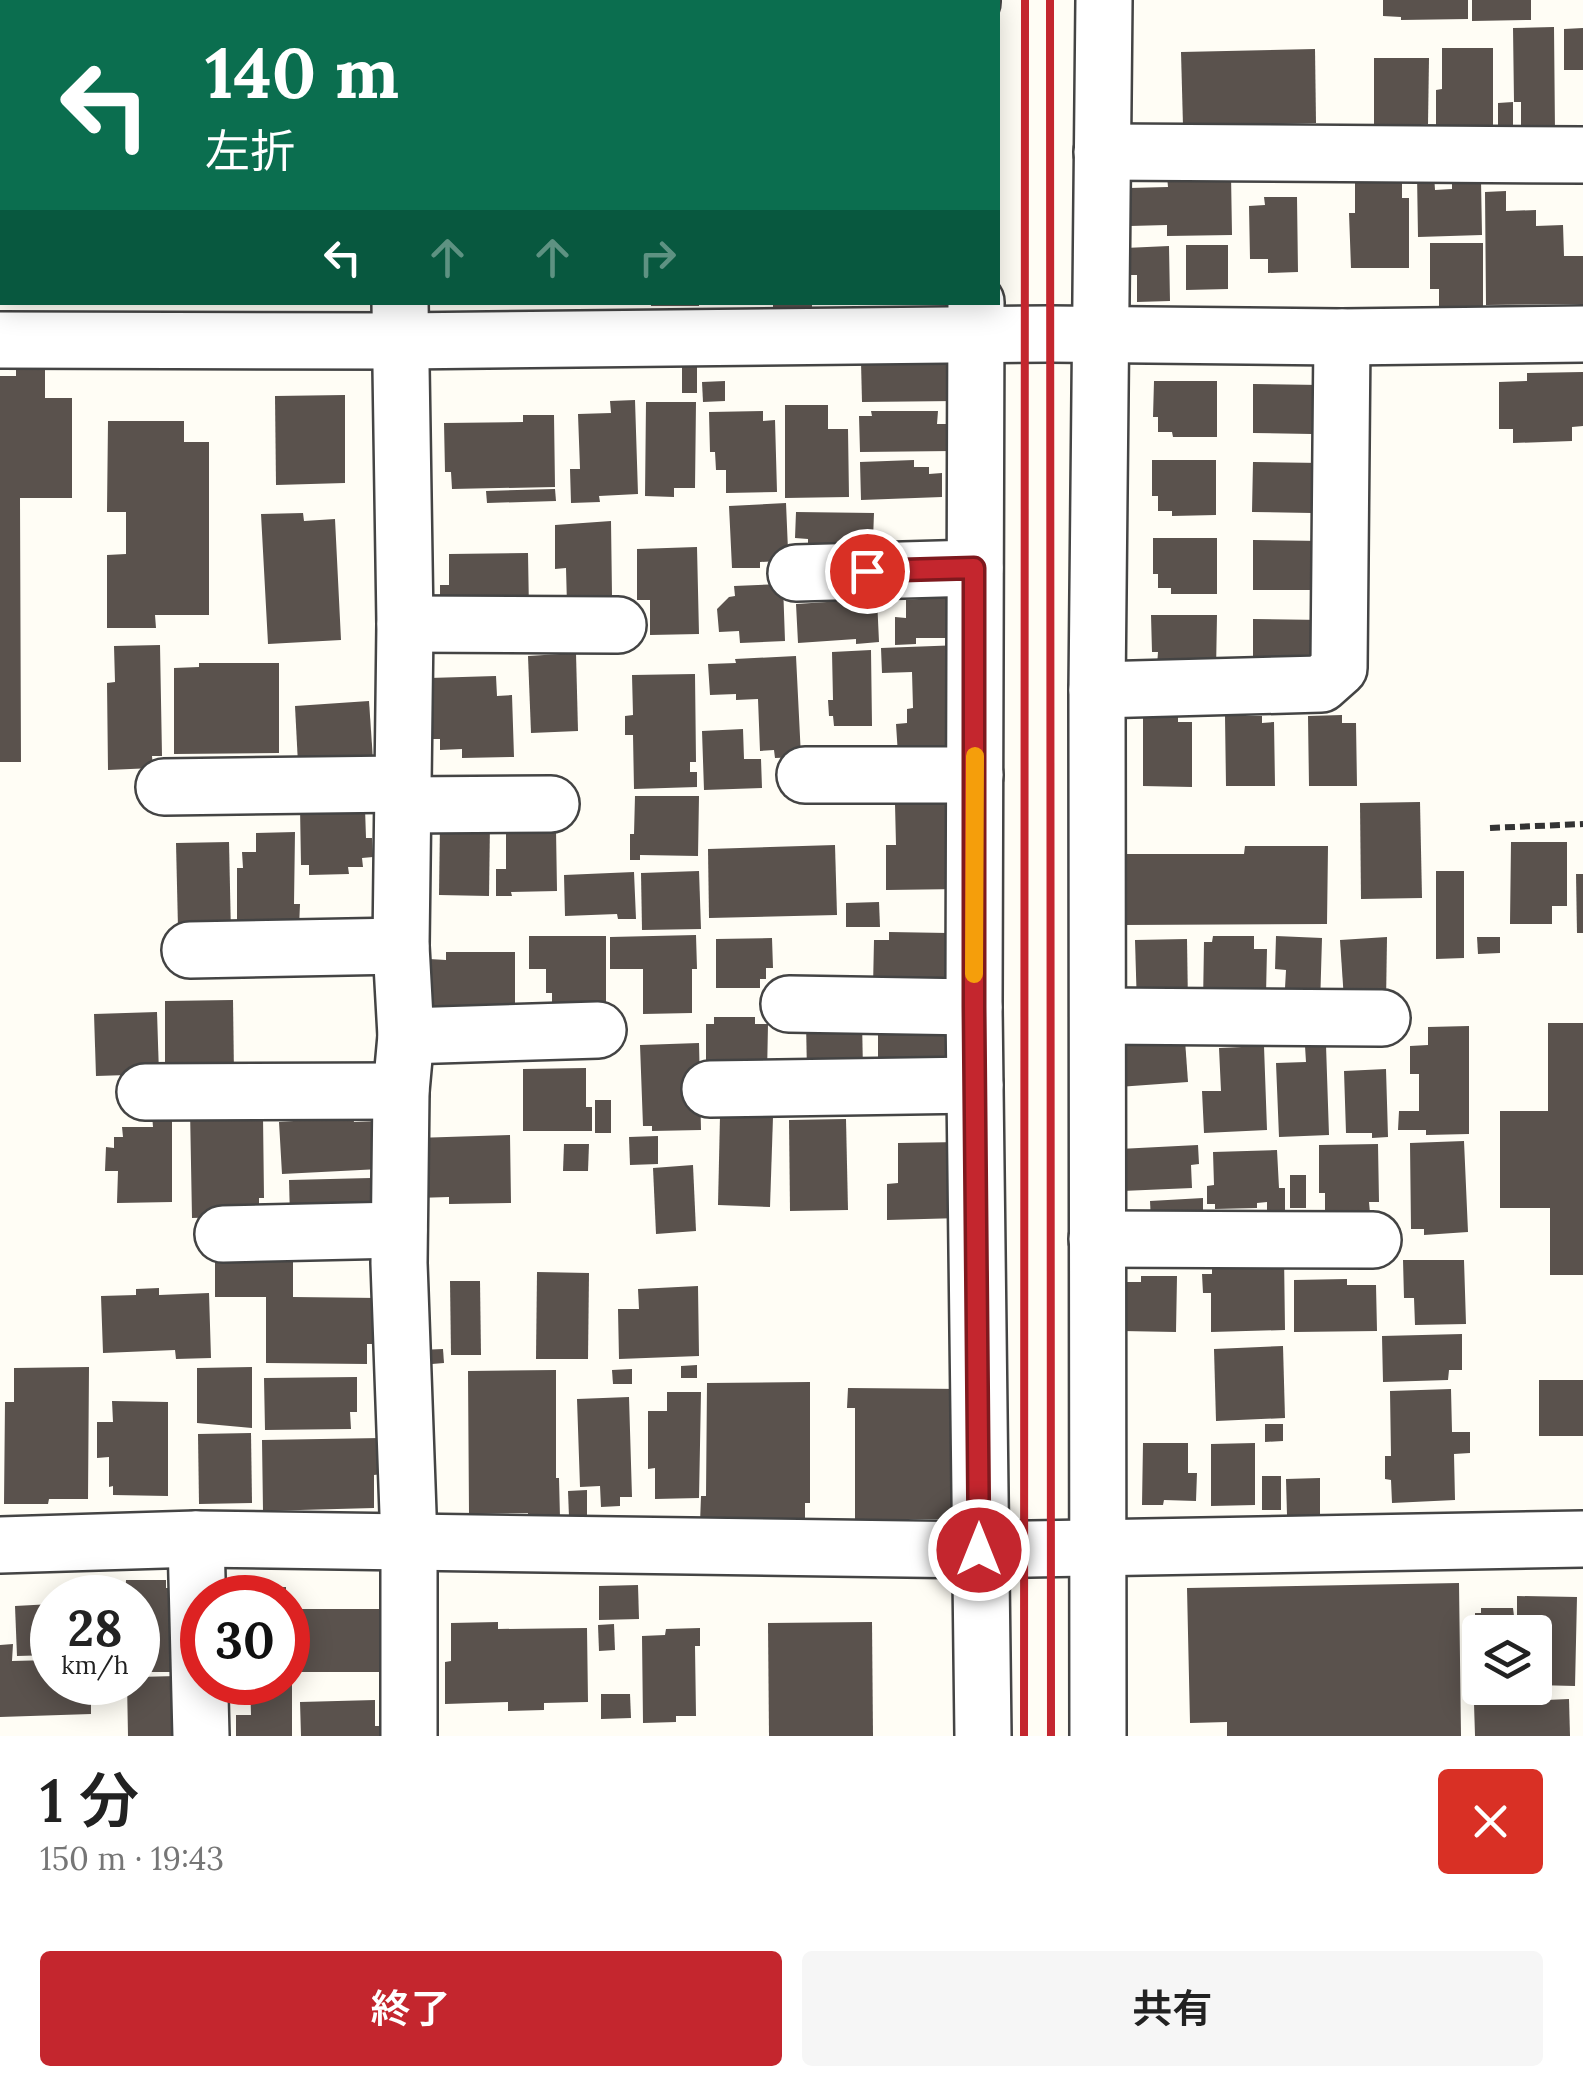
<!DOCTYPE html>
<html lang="ja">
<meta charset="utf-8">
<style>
:root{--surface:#fff;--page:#f6f6f6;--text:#222;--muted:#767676;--accent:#c4262e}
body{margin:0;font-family:Lora,"Noto Sans JP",serif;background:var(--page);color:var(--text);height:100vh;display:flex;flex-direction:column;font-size:38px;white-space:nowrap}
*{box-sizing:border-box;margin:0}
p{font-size:32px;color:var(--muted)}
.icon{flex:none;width:55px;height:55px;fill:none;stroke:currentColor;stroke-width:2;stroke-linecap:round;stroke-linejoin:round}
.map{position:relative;height:1736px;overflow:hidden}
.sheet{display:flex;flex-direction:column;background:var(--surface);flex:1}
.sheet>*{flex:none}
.hud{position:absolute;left:0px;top:0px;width:1000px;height:305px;box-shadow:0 5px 25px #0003;background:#0b6e4f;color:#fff;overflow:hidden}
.buttons{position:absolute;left:1462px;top:1615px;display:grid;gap:20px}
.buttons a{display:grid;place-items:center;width:90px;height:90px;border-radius:10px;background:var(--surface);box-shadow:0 5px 25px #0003;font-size:50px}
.speed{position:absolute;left:30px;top:1575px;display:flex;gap:20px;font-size:50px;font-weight:700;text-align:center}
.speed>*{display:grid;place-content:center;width:130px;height:130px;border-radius:50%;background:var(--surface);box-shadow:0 5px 25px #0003;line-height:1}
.speed small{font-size:25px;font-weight:400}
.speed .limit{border:15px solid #d22;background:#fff;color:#111}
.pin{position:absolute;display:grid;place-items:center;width:85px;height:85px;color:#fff;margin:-42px;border:5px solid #fff;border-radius:50%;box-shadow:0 2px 10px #0007}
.me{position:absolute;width:110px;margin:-55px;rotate:0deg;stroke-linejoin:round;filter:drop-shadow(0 0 8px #0008)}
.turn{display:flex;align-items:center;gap:35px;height:210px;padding:0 40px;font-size:45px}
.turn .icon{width:130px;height:130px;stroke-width:2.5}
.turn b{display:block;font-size:70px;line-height:85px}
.lanes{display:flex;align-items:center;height:95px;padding:0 40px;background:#0003;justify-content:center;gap:50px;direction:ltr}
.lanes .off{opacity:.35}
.round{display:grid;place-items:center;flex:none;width:105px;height:105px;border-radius:10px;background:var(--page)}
.overview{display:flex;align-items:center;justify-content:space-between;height:170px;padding:0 40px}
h1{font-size:60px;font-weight:600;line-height:75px}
.button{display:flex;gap:20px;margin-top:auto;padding:20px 40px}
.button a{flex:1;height:115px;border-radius:10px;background:var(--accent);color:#fff;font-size:40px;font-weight:600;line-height:115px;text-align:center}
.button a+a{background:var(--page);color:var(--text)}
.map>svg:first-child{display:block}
.building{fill:#5a524d}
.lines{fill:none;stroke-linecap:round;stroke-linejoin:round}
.minor-casing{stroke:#444;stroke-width:60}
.path{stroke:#333;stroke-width:6;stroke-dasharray:10 5;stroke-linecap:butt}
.minor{stroke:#fff;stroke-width:55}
.rail{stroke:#c4262e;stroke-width:8}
.route-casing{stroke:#7f191e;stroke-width:25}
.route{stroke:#c4262e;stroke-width:18}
.slow{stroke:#f59e0b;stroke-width:18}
</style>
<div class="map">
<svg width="1583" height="1736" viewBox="0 0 1583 1736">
<rect width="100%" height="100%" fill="#fffdf5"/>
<!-- building -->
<g class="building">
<polygon points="1383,0 1468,0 1468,19 1401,20 1401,17 1383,16"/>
<polygon points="1472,0 1531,0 1531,20 1472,21"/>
<polygon points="1554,27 1555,133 1541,133 1541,125 1521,126 1521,102 1514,102 1513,28"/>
<polygon points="1583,28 1583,70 1564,70 1564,29"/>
<polygon points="1442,48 1493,48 1493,127 1436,127 1436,90 1442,89"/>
<polygon points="1315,49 1316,123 1183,126 1181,52"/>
<polygon points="1374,58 1429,58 1428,124 1374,124"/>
<polygon points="1513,102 1513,136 1498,136 1498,103"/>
<polygon points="1231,174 1232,235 1167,236 1167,225 1130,226 1129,188 1168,187 1167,176"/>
<polygon points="1417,174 1434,174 1435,190 1452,189 1452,180 1481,180 1482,235 1418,237"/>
<polygon points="1355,177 1402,177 1402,198 1409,198 1409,268 1351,268 1349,213 1355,213"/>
<polygon points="1506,191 1506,211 1536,210 1536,226 1563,225 1564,256 1583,256 1583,304 1486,305 1485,192"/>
<polygon points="1264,197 1297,197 1298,272 1268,273 1268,259 1250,259 1249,206 1265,205"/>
<polygon points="1430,243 1483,243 1483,309 1439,309 1439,289 1430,289"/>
<polygon points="1186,245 1228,245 1228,289 1186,290"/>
<polygon points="1169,246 1170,301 1137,302 1137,275 1125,275 1125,248"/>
<rect x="651" y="302" width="48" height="4"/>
<rect x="773" y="302" width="39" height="9"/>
<polygon points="45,361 45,398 72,398 72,498 20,498 21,762 0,762 0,376 16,376 16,362"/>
<polygon points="954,361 955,401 862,402 861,362"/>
<rect x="682" y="362" width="15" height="31"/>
<polygon points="1583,372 1583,426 1572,427 1572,441 1513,443 1513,429 1499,429 1499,382 1527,381 1527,373"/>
<polygon points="725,381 725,401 703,402 702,382"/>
<polygon points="1154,381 1217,381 1217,437 1173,437 1172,432 1158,432 1158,417 1153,417"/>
<polygon points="1253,384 1321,385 1320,419 1312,419 1312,434 1253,433"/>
<polygon points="345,395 345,483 276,485 275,396"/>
<polygon points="635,400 638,494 599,496 600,502 571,503 570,469 580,469 578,414 611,413 610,401"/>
<polygon points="646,402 696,402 695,488 674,488 674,497 645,496"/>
<polygon points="785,405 828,405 828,429 848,429 849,497 785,498"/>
<polygon points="763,411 763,421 775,420 777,492 726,493 726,470 716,470 715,452 710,452 709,412"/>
<polygon points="871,411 938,411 937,424 952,424 952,451 860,452 859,416 872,416"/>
<polygon points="523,415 554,415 555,487 452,489 451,472 445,472 444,423 523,422"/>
<polygon points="108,421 184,421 184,442 209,442 209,615 155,615 156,628 107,628 107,555 126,554 126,512 107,512"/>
<polygon points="914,460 914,467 929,467 929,474 942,473 942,497 861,500 860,462"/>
<polygon points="1152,460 1216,460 1216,515 1172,516 1172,511 1158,511 1158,496 1152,496"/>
<polygon points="1253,462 1322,463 1322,498 1313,498 1312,513 1252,512"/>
<polygon points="555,489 556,501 487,503 486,491"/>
<polygon points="786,503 788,550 778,561 760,562 760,568 732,568 729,506"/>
<polygon points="796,512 874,513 873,540 878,539 878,559 808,557 808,539 795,538"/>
<polygon points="303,513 304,521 335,519 341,640 268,644 261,514"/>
<polygon points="611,521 612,596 599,609 567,605 566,568 555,569 555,525"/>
<polygon points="1153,538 1217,538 1217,594 1171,594 1171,588 1158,588 1158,574 1153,574"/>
<polygon points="1253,540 1322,541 1312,590 1253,590"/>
<polygon points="697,547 699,634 650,635 650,600 637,600 637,549"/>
<polygon points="528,553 529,611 440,612 440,585 449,585 449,554"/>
<polygon points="783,584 785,641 740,643 739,631 719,632 717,609 729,597 735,596 734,586"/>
<polygon points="826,592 877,598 879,642 856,644 856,639 798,643 796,604 827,602"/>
<polygon points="957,596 957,638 916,638 916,644 895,645 895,617 906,618 906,600"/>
<polygon points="1151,615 1217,615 1216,671 1157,666 1158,652 1152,652"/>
<polygon points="1253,619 1323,620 1322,657 1253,669"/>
<polygon points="160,645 162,756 152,756 153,768 108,770 107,683 115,682 114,646"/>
<polygon points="961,645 957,747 898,755 896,724 907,723 907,709 913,708 912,672 882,673 881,648"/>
<polygon points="871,650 872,726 834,726 833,716 829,716 828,700 833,700 832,652"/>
<polygon points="576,653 578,731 531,733 528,656"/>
<polygon points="796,656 801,757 775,758 774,750 760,751 758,699 736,700 736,694 710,695 708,664 736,663 735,659"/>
<polygon points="199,663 279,663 279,753 174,754 174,668 199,667"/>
<polygon points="695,674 696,762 690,762 690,772 697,772 697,787 634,789 633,735 625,735 625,716 633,715 632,675"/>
<polygon points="496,676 497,696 512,695 514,757 462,758 462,749 440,750 440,739 431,739 429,678"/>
<polygon points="369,701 373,760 298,764 295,706"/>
<polygon points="1342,715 1342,723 1356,723 1357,786 1309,786 1308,716"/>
<polygon points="1178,716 1178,722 1192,722 1192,787 1143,786 1143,717"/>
<polygon points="1225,716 1262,716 1262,723 1274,722 1275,786 1226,786"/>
<polygon points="743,729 744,759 761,759 762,788 704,790 702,731"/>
<polygon points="635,796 699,796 698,856 640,855 640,860 630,860 630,834 634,834"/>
<polygon points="960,798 961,889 886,890 886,845 896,845 895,804 904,804 904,799"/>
<polygon points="1420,802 1422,898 1361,899 1360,803"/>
<polygon points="300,807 365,808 366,838 372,838 373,857 362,858 363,867 348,867 349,874 309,875 309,865 301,865"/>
<polygon points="440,823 490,823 489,896 439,895"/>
<polygon points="556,829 557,891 511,892 512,896 496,896 496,869 506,869 506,830"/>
<polygon points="295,832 294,904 300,904 299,928 237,928 237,868 243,868 242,852 256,852 256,833"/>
<polygon points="229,842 231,934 178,928 176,843"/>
<polygon points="1511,842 1567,842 1567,906 1552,906 1552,924 1510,924"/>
<polygon points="835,845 837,915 709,918 708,849"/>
<polygon points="1245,846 1328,846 1327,924 1121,925 1122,854 1244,854"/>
<polygon points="699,871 701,929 642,930 641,873"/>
<polygon points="1436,871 1464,871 1464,958 1436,959"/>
<polygon points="634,872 636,919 618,919 617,914 565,916 564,875"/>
<polygon points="1576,874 1583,874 1583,933 1577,933"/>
<polygon points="879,902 880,927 846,927 846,903"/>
<polygon points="889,932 948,933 947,983 873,987 874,940 889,940"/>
<polygon points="696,935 697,969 692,969 692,1013 643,1014 643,969 610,969 610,937"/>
<polygon points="529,936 606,936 606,1011 552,1010 552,993 546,993 546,969 529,969"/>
<polygon points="1213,936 1254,936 1254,949 1267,949 1266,995 1203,1004 1204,942 1212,942"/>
<polygon points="1276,936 1322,938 1320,1007 1284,1006 1286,970 1275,969"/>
<polygon points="1387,937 1386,1003 1344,1000 1340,940"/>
<polygon points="1477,937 1500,937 1500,953 1478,954"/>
<polygon points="772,938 773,968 766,968 766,979 760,979 760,988 716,988 716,939"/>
<polygon points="1187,939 1188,1006 1137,1008 1135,940"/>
<polygon points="446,952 515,952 515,1016 429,1017 429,959 446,960"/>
<polygon points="233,1000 234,1075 165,1075 165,1001"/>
<polygon points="157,1012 159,1074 96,1076 94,1014"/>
<polygon points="714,1017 755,1017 755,1024 768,1024 767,1075 706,1075 706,1024 714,1024"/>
<polygon points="947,1019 960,1070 878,1072 878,1020"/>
<polygon points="862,1020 863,1071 807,1073 806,1022"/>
<polygon points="1548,1023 1583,1023 1583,1275 1550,1275 1550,1208 1500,1208 1500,1111 1548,1111"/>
<polygon points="1469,1026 1469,1134 1426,1135 1426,1130 1398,1130 1399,1111 1419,1111 1419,1074 1410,1074 1410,1046 1428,1045 1428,1027"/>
<polygon points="1185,1040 1188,1082 1118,1087 1116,1045"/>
<polygon points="699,1043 701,1130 652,1131 652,1126 643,1126 640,1045"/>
<polygon points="1326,1045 1329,1135 1279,1137 1276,1063 1306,1062 1305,1046"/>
<polygon points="1264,1046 1267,1130 1204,1133 1202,1091 1221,1091 1219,1048"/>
<polygon points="586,1068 586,1107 592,1107 592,1131 523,1131 523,1069"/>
<polygon points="1386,1069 1388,1137 1372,1138 1372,1133 1346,1133 1344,1071"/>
<rect x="595" y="1100" width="16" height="33"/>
<polygon points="214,1108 215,1121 231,1121 231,1116 263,1116 264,1198 259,1198 259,1216 192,1218 190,1109"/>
<polygon points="152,1115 172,1115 172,1202 117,1203 118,1171 105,1171 106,1147 114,1148 114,1137 123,1137 122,1127 153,1127"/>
<polygon points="720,1116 773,1117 770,1207 718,1205"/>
<polygon points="353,1117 354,1122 378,1121 380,1169 282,1174 279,1122"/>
<polygon points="846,1119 848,1210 790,1211 789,1120"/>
<polygon points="510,1135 511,1203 449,1204 449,1197 416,1198 415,1138"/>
<polygon points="658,1136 658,1164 630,1165 629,1137"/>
<polygon points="1464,1141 1468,1232 1424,1235 1424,1229 1411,1229 1410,1143"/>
<polygon points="960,1142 961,1218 887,1220 887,1184 898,1183 898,1143"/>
<polygon points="564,1144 589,1144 588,1171 563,1171"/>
<polygon points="1378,1144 1379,1202 1369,1202 1370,1213 1325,1214 1325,1193 1319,1193 1319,1145"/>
<polygon points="1198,1145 1199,1164 1191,1165 1192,1188 1122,1191 1119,1149"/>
<polygon points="1277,1150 1279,1188 1285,1188 1285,1210 1267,1210 1267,1202 1257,1203 1257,1208 1215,1209 1215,1204 1207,1204 1207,1186 1214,1185 1213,1152"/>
<polygon points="693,1165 696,1231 656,1234 653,1168"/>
<rect x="1290" y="1175" width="16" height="33"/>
<polygon points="371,1178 371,1215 290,1217 289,1180"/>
<polygon points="1203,1198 1203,1220 1151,1222 1150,1201"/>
<polygon points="215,1247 293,1257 293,1297 379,1298 379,1344 367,1344 367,1364 266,1363 266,1297 215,1297"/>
<polygon points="1284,1254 1285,1330 1211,1332 1211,1293 1203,1293 1202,1274 1212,1274 1212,1257"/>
<polygon points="1403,1260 1464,1260 1466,1324 1415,1325 1414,1298 1404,1298"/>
<polygon points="537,1272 589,1273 588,1359 536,1359"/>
<polygon points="1141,1276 1177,1276 1176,1332 1122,1331 1116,1282 1141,1282"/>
<polygon points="1347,1279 1347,1285 1376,1285 1377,1331 1294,1332 1294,1280"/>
<polygon points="450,1281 480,1281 481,1355 451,1355"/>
<polygon points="698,1286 699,1356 619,1359 618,1309 639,1309 638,1289"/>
<polygon points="159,1288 159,1295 209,1293 211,1358 176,1359 175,1350 103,1353 101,1296 136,1295 136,1289"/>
<polygon points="1462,1334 1462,1370 1449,1370 1448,1380 1383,1382 1382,1336"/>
<polygon points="1283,1346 1285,1418 1216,1421 1214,1349"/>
<polygon points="443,1349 444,1363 420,1365 419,1350"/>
<polygon points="697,1365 697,1378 681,1378 681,1366"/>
<polygon points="89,1367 88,1499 49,1499 48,1504 4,1504 5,1402 14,1402 14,1368"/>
<polygon points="252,1367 252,1428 197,1423 197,1368"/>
<polygon points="632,1369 632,1384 613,1384 612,1370"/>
<polygon points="556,1370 556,1478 559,1478 560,1518 528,1518 528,1513 469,1514 468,1371"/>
<polygon points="357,1377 357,1412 350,1412 351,1429 265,1430 264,1378"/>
<rect x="1539" y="1380" width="44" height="56"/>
<polygon points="810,1382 810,1503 805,1503 805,1523 700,1523 701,1496 706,1496 707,1383"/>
<polygon points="848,1388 964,1389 953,1485 953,1519 855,1519 855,1408 847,1408"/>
<polygon points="1451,1389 1452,1432 1470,1432 1470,1453 1454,1454 1455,1500 1392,1503 1391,1480 1385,1479 1385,1456 1391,1456 1390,1391"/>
<polygon points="667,1392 701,1392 699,1498 655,1499 655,1468 648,1469 648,1411 667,1411"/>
<polygon points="629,1397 632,1497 620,1497 620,1506 601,1507 600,1486 580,1487 577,1399"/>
<polygon points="112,1401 168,1402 168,1496 113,1495 113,1486 109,1487 109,1457 97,1458 97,1422 113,1422"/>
<polygon points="1265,1424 1283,1424 1283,1441 1265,1442"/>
<polygon points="251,1433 252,1503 199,1504 198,1434"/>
<polygon points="381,1438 382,1474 374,1475 374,1508 263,1511 262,1440"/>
<polygon points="1143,1443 1188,1443 1188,1473 1197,1473 1196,1501 1164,1500 1163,1505 1142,1505"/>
<polygon points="1255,1443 1255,1505 1211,1506 1211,1444"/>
<rect x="1262" y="1476" width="19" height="34"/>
<polygon points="1320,1478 1320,1515 1287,1515 1286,1479"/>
<polygon points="587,1490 587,1516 569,1517 568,1491"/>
<polygon points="126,1580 166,1580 166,1588 180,1588 179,1672 138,1672 138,1598 125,1598"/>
<polygon points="1459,1583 1461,1736 1227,1736 1227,1722 1190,1723 1187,1588"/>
<polygon points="638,1585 639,1619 599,1620 599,1586"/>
<polygon points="286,1587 286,1598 212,1598 212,1589"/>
<polygon points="1517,1596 1577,1597 1575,1686 1535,1685 1535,1632 1523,1632 1524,1618 1517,1618"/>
<polygon points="52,1604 52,1655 17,1656 15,1606"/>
<polygon points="288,1607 292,1607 293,1652 288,1651"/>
<polygon points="1481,1608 1513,1608 1516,1632 1480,1632 1480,1684 1475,1684 1475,1613 1481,1613"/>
<polygon points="299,1609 380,1609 380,1634 387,1634 387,1672 299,1672"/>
<polygon points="498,1622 498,1629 587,1628 588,1702 544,1703 544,1710 508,1711 508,1702 445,1704 445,1662 451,1661 451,1623"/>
<polygon points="872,1622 873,1736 769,1736 768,1623"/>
<polygon points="614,1624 615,1650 599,1651 598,1625"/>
<polygon points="700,1628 700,1646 695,1646 696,1716 676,1716 676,1722 643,1723 642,1636 665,1635 666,1629"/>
<polygon points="13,1644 12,1661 52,1660 52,1682 91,1682 91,1714 0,1717 0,1645"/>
<polygon points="177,1676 178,1736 128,1736 127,1682 138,1682 138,1677"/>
<polygon points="288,1678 292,1678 292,1736 236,1736 236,1715 251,1715 250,1682 288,1682"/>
<polygon points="601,1694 630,1694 631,1718 601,1719"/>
<polygon points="1569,1699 1570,1736 1475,1736 1474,1703"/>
<polygon points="375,1700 375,1726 386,1726 386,1736 301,1736 300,1702"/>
</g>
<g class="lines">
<!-- minor casing -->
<g class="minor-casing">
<g id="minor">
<polyline points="398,0 398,2"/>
<polyline points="972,2 972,0"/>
<polyline points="1102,152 1583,155"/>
<polyline points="400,302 405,624 401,946 406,1036 401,1091 399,1263 409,1541 409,1736"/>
<polyline points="976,302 974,1007 983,1736"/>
<polyline points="0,340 400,341 1050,334 1342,337 1583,334"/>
<polyline points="796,573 975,568"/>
<polyline points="405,624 618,625"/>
<polyline points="1097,690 1321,684 1339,668 1342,337"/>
<polyline points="805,775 975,775"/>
<polyline points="164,787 403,784"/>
<polyline points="403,805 551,804"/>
<polyline points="190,950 401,946"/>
<polyline points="789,1004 974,1007"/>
<polyline points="1100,1016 1382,1018"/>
<polyline points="406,1036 598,1030"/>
<polyline points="710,1089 975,1085"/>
<polyline points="145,1092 401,1091"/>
<polyline points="223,1234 399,1230"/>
<polyline points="1097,1239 1373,1240"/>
<polyline points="196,1539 201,1736"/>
<polyline points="0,1545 196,1539 979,1550 1583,1539"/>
<polyline points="1098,1736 1097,690 1104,0"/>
</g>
</g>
<!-- path -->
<polyline class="path" points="1490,828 1583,824"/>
<!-- minor -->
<use href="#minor" class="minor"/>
<!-- rail -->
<g class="rail">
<polyline points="1050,0 1051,1736"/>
<polyline points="1024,1736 1025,0"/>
</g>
</g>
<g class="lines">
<!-- route casing -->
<g class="route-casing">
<polyline id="route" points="867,571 974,568 974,1007 979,1550"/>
</g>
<!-- route -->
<use href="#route" class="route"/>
<!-- slow -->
<polyline class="slow" points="974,974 975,756"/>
</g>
</svg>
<div class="buttons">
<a><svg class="icon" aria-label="layers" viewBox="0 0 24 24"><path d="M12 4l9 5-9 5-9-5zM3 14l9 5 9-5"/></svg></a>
</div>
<div class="speed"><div>28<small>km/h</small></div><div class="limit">30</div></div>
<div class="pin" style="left:867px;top:571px;background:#d93025"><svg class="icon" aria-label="arrive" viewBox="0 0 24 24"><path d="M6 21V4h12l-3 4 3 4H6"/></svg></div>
<svg class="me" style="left:979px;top:1550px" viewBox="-20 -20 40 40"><circle r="17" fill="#c4262e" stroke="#fff" stroke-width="3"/><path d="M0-11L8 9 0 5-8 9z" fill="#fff"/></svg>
<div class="hud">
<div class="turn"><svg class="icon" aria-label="left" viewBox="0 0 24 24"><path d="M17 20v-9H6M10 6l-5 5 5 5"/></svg><div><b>140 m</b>左折</div></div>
<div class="lanes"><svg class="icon" aria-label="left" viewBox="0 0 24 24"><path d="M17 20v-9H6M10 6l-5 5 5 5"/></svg><svg class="icon off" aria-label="ahead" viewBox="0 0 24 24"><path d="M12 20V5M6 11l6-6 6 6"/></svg><svg class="icon off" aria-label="ahead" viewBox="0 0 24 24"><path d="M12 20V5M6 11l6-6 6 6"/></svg><svg class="icon off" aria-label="right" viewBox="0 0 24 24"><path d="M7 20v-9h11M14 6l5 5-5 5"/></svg></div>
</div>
</div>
<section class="sheet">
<div class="overview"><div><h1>1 分</h1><p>150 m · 19:43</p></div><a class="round" style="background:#d93025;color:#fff"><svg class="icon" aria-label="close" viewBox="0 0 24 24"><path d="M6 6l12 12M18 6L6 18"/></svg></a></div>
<div class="button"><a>終了</a><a>共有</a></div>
</section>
